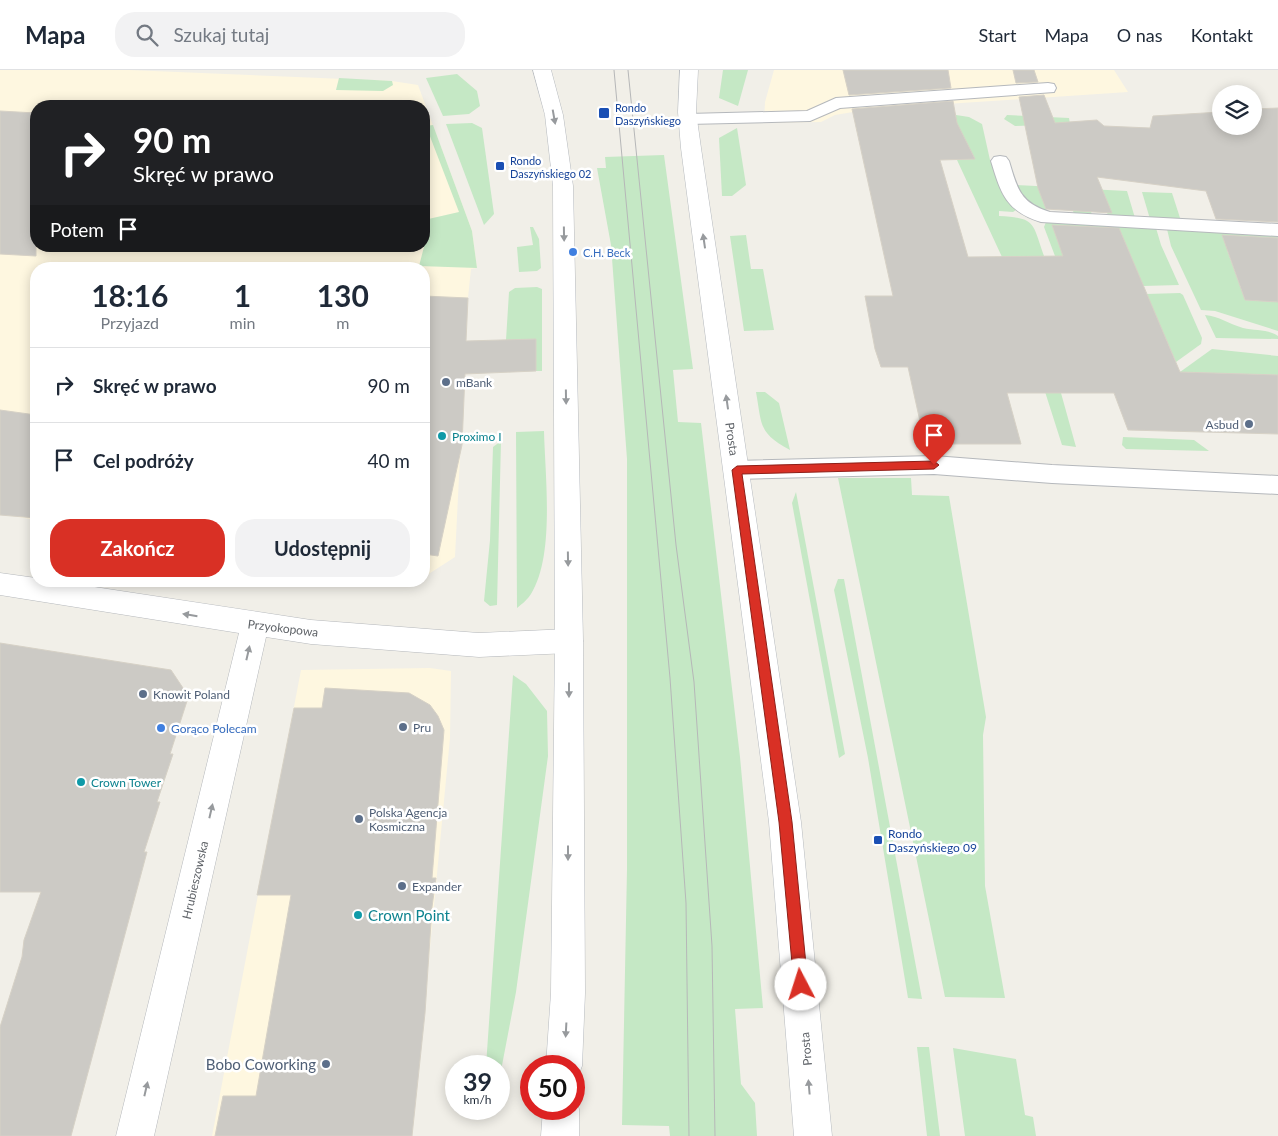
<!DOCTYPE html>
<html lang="pl">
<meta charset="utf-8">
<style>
:root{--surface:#fff;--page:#f2f2f3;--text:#1f2937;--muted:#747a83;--line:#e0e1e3;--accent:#d93025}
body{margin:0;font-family:Lato,sans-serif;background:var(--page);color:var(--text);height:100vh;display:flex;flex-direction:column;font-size:19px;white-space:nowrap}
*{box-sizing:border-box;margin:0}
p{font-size:16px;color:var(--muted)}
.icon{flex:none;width:28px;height:28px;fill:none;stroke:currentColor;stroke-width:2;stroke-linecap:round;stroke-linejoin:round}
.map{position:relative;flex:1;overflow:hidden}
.panel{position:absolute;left:30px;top:192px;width:400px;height:325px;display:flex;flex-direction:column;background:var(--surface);border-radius:20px;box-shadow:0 2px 12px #0003}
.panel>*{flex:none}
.hud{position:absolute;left:30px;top:30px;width:400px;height:152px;border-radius:20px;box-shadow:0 2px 12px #0003;background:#202124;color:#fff;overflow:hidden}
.tools{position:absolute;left:1212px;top:15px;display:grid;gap:10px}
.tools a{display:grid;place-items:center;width:50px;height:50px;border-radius:50%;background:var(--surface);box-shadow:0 2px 12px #0003;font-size:25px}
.speed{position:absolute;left:445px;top:985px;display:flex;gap:10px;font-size:25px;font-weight:700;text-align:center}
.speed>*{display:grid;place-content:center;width:65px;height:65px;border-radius:50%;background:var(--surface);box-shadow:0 2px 12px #0003;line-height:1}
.speed small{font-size:12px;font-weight:400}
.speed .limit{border:8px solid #d22;background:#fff;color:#111}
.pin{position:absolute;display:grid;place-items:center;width:42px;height:42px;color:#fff;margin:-51px -21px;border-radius:50% 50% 50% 0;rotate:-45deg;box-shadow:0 0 5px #0007}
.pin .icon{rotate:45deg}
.me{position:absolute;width:55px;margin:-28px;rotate:355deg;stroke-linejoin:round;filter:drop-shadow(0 0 4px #0008)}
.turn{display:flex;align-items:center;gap:18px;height:105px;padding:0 20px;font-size:22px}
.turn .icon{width:65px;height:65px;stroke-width:2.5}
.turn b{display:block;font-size:35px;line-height:42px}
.then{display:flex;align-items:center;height:48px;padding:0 20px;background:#0003;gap:10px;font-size:19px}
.eta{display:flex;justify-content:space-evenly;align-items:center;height:85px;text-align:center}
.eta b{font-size:30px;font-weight:700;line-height:35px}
.action{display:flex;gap:10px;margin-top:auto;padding:10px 20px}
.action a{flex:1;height:58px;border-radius:20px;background:var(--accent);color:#fff;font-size:20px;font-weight:700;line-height:58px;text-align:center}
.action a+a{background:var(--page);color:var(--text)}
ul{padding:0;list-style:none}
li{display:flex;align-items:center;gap:15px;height:75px;padding:0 20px;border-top:1px solid var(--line)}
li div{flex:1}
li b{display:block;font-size:19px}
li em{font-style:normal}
header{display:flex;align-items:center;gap:30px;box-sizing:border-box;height:70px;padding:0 25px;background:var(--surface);border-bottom:1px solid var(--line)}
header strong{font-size:24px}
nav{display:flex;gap:28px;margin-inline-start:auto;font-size:18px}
.search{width:350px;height:45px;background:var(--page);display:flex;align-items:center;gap:12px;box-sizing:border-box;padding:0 18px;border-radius:20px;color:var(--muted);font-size:19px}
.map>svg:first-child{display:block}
.commercial{fill:#fef7e0;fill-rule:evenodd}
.green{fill:#c5e8c5}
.building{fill:#cccac5;stroke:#d6d1c6}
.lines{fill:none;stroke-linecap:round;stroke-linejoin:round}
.service-casing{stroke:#b5b8bc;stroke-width:2}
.minor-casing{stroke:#b5b8bc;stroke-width:1}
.secondary-casing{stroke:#b6babf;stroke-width:1}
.service{fill:#fff;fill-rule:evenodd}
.minor{fill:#fff;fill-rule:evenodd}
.secondary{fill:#fff;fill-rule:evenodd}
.tram{stroke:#b6b7b8;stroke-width:1}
.oneway{fill:#979a9d}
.route{fill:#d93025;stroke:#8d1f18}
.transit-dot{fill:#1a4fb4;stroke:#fff;stroke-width:2}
.shop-dot{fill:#3f7fe0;stroke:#fff;stroke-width:2}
.service-dot{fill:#5c6f8a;stroke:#fff;stroke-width:2}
.culture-dot{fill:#0f9aa8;stroke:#fff;stroke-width:2}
.labels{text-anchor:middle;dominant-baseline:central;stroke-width:5;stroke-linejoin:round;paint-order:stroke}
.far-transit-label{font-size:11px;fill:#164399;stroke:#fff;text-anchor:start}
.far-shop-label{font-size:11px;fill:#366cbe;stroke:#fff;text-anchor:start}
.service-label{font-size:12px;fill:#4e5e75;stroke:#fff;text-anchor:start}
.culture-label{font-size:12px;fill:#0d838f;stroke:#fff;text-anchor:start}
.street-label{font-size:12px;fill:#5f6368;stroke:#fff}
.shop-label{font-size:12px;fill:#366cbe;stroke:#fff;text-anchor:start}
.transit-label{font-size:12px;fill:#164399;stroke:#fff;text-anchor:start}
.near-culture-label{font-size:15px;fill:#0d838f;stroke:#fff;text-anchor:start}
.near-service-label{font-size:15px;fill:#4e5e75;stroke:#fff;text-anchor:end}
</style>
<header>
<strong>Mapa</strong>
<div class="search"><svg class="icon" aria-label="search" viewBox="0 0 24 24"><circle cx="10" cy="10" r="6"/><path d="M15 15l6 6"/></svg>Szukaj tutaj</div>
<nav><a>Start</a><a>Mapa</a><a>O nas</a><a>Kontakt</a></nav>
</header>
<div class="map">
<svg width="1278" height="1066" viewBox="0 0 1278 1066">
<rect width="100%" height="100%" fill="#f1efe8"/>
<!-- commercial -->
<g class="commercial">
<path d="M0,0H129L392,11L418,15L472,161L477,198L471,199L468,228L455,487L424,507V199H36V450L0,444ZM36,36H424V176H36Z"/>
<polygon points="774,0 1114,0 1128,22 871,39 835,45 821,52 764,53 765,32"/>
<polygon points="430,598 451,601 450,668 412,1066 212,1066 301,600"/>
</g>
<!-- green -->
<g class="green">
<polygon points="723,0 748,0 738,36 719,28"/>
<polygon points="457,4 477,21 480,36 469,44 443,46 426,8"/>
<polygon points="339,8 392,11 393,15 383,21 336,20"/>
<path d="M956,45L969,47L982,54L990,90L994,91L1003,125L1016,140L1013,142L999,141V146C1036,148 1032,152 1044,186L1042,187L1114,323H1061L1076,377L1062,375L1002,187L957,90L975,89L955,51Z"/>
<polygon points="1007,45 1069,48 1070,54 1015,56 1004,49"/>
<polygon points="472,53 482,58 494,144 484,155 446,54"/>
<polygon points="433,55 472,161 477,198 419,196 424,177 421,176 424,176 424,150 459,142 426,56"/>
<polygon points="737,58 746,115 732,126 722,126 719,68"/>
<polygon points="664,85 693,299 673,300 678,352 701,353 740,687 763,938 735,939 741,1014 755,1033 757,1066 670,1066 669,1056 622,1055 627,799 627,389 611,175 597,98 606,98 605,87"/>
<polygon points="1014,115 1056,117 1043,126 1047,143 1026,135"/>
<polygon points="1068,118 1127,121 1135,148 1108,147 1106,136 1090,136 1092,146 1074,145"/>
<polygon points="1142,122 1172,123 1181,151 1150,149"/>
<polygon points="1046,152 1156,158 1161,175 1179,215 1143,216 1067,196 1062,186 1055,186 1044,157"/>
<polygon points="530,157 533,157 539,169 541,198 537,201 519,202 517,177 533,175"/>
<polygon points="1167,159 1278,165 1278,182 1227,180 1245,230 1278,232 1278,261 1215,241 1201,240 1171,176"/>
<polygon points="746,165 751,199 763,199 774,260 744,261 730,166"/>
<polygon points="537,217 542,219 542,301 536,301 536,269 506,270 509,222 515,218"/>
<polygon points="1180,223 1183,225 1202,268 1201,274 1176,292 1146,224"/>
<path d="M1205,245C1219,246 1229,254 1243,258C1255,261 1268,259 1278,266V269L1216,268Z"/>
<polygon points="1212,279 1278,286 1278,305 1180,302"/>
<path d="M756,322H765L779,333L790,380C758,363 762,355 756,322Z"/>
<path d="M544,361C545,406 555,486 531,524C528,529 522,534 517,538L516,362Z"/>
<polygon points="1123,367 1194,370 1209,381 1126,379 1122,375"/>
<polygon points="501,371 497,535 490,536 484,531 490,470 493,377"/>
<polygon points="838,408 911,408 912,425 949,426 986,647 983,665 985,816 1005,928 945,927"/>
<polygon points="796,422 845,684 839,688 792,433"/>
<polygon points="838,509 844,509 922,929 908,928 868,688 834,520"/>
<polygon points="513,605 526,614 547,641 548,686 516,922 499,1011 499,996 486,996"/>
<polygon points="917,977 929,977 940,1066 927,1066"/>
<polygon points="953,978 1016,989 1025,1045 1033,1047 1036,1066 965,1066"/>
</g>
<!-- building -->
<g class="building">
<polygon points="843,0 948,0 951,18 849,25"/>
<polygon points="1013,0 1034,0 1038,12 1016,13"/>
<polygon points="1044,25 1055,53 1097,50 1104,56 1150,58 1153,46 1221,42 1221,56 1254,56 1254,39 1278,38 1278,152 1216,149 1206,121 1097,107 1112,143 1046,139 1038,118 1019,27"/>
<polygon points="953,31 957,53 975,89 940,90 968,187 1063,186 1052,155 1119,158 1180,302 1278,305 1278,364 1128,360 1114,323 1007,323 1021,374 925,374 908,297 881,297 875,279 865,226 893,226 852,39"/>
<polygon points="0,41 36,43 36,186 0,184"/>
<polygon points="1222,165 1278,168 1278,232 1245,230"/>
<polygon points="424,226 468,228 466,271 536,269 536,301 465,304 462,375 438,486 424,484"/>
<polygon points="0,340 36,345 36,448 0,445"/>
<polygon points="0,573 171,600 187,624 187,631 170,684 173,684 157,732 160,732 144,782 147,782 71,1066 0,1066 0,957 22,887 24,870 41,822 0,822"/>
<polygon points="325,618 409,623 430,635 438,646 444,660 432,808 436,808 432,837 425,943 412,1066 215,1066 223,1026 256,1026 291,825 257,825 294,638 322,638"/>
</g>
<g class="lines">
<!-- service casing -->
<g class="service-casing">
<g id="service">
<polygon points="1048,13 1054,14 1056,18 1054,22 840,38 810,51 688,54 682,53 679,49 682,45 688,44 807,41 836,28"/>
<path d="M1000,86L1006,87L1009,91C1017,118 1020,133 1050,142L1278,154V166L1041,152C1006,141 1001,124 991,91L994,87Z"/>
<polygon points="934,386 1052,395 1278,406 1278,424 1052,413 934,404 737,409 729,406 726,400 729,394 737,391"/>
</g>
</g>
<!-- minor casing -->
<g class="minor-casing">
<polygon id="minor" points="0,503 36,508 36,511 55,511 311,550 479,563 569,559 579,563 583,571 579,579 569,583 479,587 311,574 266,567 154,1066 116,1066 239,563 0,525"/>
</g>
<!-- secondary casing -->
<g class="secondary-casing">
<g id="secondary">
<polygon points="533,0 551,0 563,45 573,116 583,571 585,923 582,996 577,1009 574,1010 574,996 546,996 551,923 555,571 553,116 545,45"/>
<polygon points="680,0 698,0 696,42 701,78 801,752 832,1066 794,1066 769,752 681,78 678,42"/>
<polygon points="574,1026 579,1039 579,1066 541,1066 543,1039 574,1039"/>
</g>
</g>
<!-- service -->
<use href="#service" class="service"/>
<!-- minor -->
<use href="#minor" class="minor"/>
<!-- secondary -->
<use href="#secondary" class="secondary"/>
<!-- tram -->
<g class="tram">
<polyline points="614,0 670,608 686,833 689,1066"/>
<polyline points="628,0 676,475 694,612 712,876 715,1066"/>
</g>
</g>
<!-- one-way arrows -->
<defs><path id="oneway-solid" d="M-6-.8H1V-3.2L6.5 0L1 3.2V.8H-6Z" transform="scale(1.25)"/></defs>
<g class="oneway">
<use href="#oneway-solid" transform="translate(554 47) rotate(80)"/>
<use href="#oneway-solid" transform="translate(564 164) rotate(89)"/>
<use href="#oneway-solid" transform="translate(704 171) rotate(-98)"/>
<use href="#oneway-solid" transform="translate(566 327) rotate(89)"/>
<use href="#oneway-solid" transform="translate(727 332) rotate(-98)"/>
<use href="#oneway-solid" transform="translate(568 489) rotate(89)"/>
<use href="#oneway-solid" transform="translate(190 545) rotate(-171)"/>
<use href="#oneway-solid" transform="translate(248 583) rotate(-77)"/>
<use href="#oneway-solid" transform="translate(569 620) rotate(90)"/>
<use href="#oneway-solid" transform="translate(211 741) rotate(-77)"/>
<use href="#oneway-solid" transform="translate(568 783) rotate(90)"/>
<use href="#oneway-solid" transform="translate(566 960) rotate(93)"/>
<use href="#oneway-solid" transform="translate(809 1017) rotate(-95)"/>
<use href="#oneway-solid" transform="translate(146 1019) rotate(-77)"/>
</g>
<!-- route -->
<polygon class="route" points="934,391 939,395 934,399 742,404 792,752 808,915 806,920 801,922 796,920 794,915 779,752 732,400 737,396"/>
<!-- markers -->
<g class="transit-dot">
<rect x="598" y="37" width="12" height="12" rx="2.5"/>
<rect x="495" y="91" width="10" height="10" rx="2.5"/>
<rect x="873" y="765" width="10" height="10" rx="2.5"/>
</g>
<g class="shop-dot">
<circle cx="573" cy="182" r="5"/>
<circle cx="161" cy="658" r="5"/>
</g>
<g class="service-dot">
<circle cx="446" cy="312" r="5"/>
<circle cx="1249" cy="354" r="5"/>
<circle cx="143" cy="624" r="5"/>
<circle cx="403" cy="657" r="5"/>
<circle cx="359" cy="749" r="5"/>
<circle cx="402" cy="816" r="5"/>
<circle cx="326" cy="994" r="5"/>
</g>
<g class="culture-dot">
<circle cx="442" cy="366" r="5"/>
<circle cx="81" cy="712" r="5"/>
<circle cx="358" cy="845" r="5"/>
</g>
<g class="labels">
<!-- far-transit labels -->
<g class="far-transit-label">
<text x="615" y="37">Rondo<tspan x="615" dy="13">Daszyńskiego</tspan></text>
<text x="510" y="90">Rondo<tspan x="510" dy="13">Daszyńskiego 02</tspan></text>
</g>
<!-- far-shop labels -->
<g class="far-shop-label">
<text x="583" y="182">C.H. Beck</text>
</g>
<!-- service labels -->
<g class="service-label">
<text x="456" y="312">mBank</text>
<text x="1239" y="354" text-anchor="end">Asbud</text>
<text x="153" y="624">Knowit Poland</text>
<text x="413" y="657">Pru</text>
<text x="369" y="742">Polska Agencja<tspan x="369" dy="14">Kosmiczna</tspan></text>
<text x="412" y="816">Expander</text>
</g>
<!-- culture labels -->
<g class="culture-label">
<text x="452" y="366">Proximo I</text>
<text x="91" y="712">Crown Tower</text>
</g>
<!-- street labels -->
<g class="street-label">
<text transform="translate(732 369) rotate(82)">Prosta</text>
<text transform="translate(283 558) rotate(7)">Przyokopowa</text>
<text transform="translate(195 810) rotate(-77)">Hrubieszowska</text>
<text transform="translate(806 979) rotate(-95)">Prosta</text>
</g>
<!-- shop labels -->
<g class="shop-label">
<text x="171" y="658">Gorąco Polecam</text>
</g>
<!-- transit labels -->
<g class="transit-label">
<text x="888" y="763">Rondo<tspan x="888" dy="14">Daszyńskiego 09</tspan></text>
</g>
<!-- near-culture labels -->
<g class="near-culture-label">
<text x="368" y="845">Crown Point</text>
</g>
<!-- near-service labels -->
<g class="near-service-label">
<text x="316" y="994">Bobo Coworking</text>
</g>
</g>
</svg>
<div class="tools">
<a><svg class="icon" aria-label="layers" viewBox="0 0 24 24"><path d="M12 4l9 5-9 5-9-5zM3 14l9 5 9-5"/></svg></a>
</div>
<div class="speed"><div>39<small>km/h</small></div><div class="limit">50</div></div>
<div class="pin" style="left:934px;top:395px;background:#d93025"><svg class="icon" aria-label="arrive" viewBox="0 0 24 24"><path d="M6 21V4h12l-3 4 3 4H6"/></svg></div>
<svg class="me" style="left:801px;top:915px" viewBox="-20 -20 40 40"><circle r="19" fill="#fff"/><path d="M0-13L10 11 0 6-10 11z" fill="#d93025"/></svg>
<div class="hud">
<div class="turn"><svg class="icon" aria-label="right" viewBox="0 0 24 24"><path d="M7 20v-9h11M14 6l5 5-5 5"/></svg><div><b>90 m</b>Skręć w prawo</div></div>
<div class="then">Potem<svg class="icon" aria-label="arrive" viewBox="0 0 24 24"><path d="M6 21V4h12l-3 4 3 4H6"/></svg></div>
</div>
<section class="panel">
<div class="eta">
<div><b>18:16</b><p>Przyjazd</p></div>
<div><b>1</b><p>min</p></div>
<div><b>130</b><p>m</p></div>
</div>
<ul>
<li><svg class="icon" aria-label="right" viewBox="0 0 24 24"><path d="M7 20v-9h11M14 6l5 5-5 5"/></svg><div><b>Skręć w prawo</b></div><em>90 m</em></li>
<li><svg class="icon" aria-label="arrive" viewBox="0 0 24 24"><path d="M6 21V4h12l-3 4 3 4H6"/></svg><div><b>Cel podróży</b></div><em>40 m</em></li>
</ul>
<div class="action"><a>Zakończ</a><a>Udostępnij</a></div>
</section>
</div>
